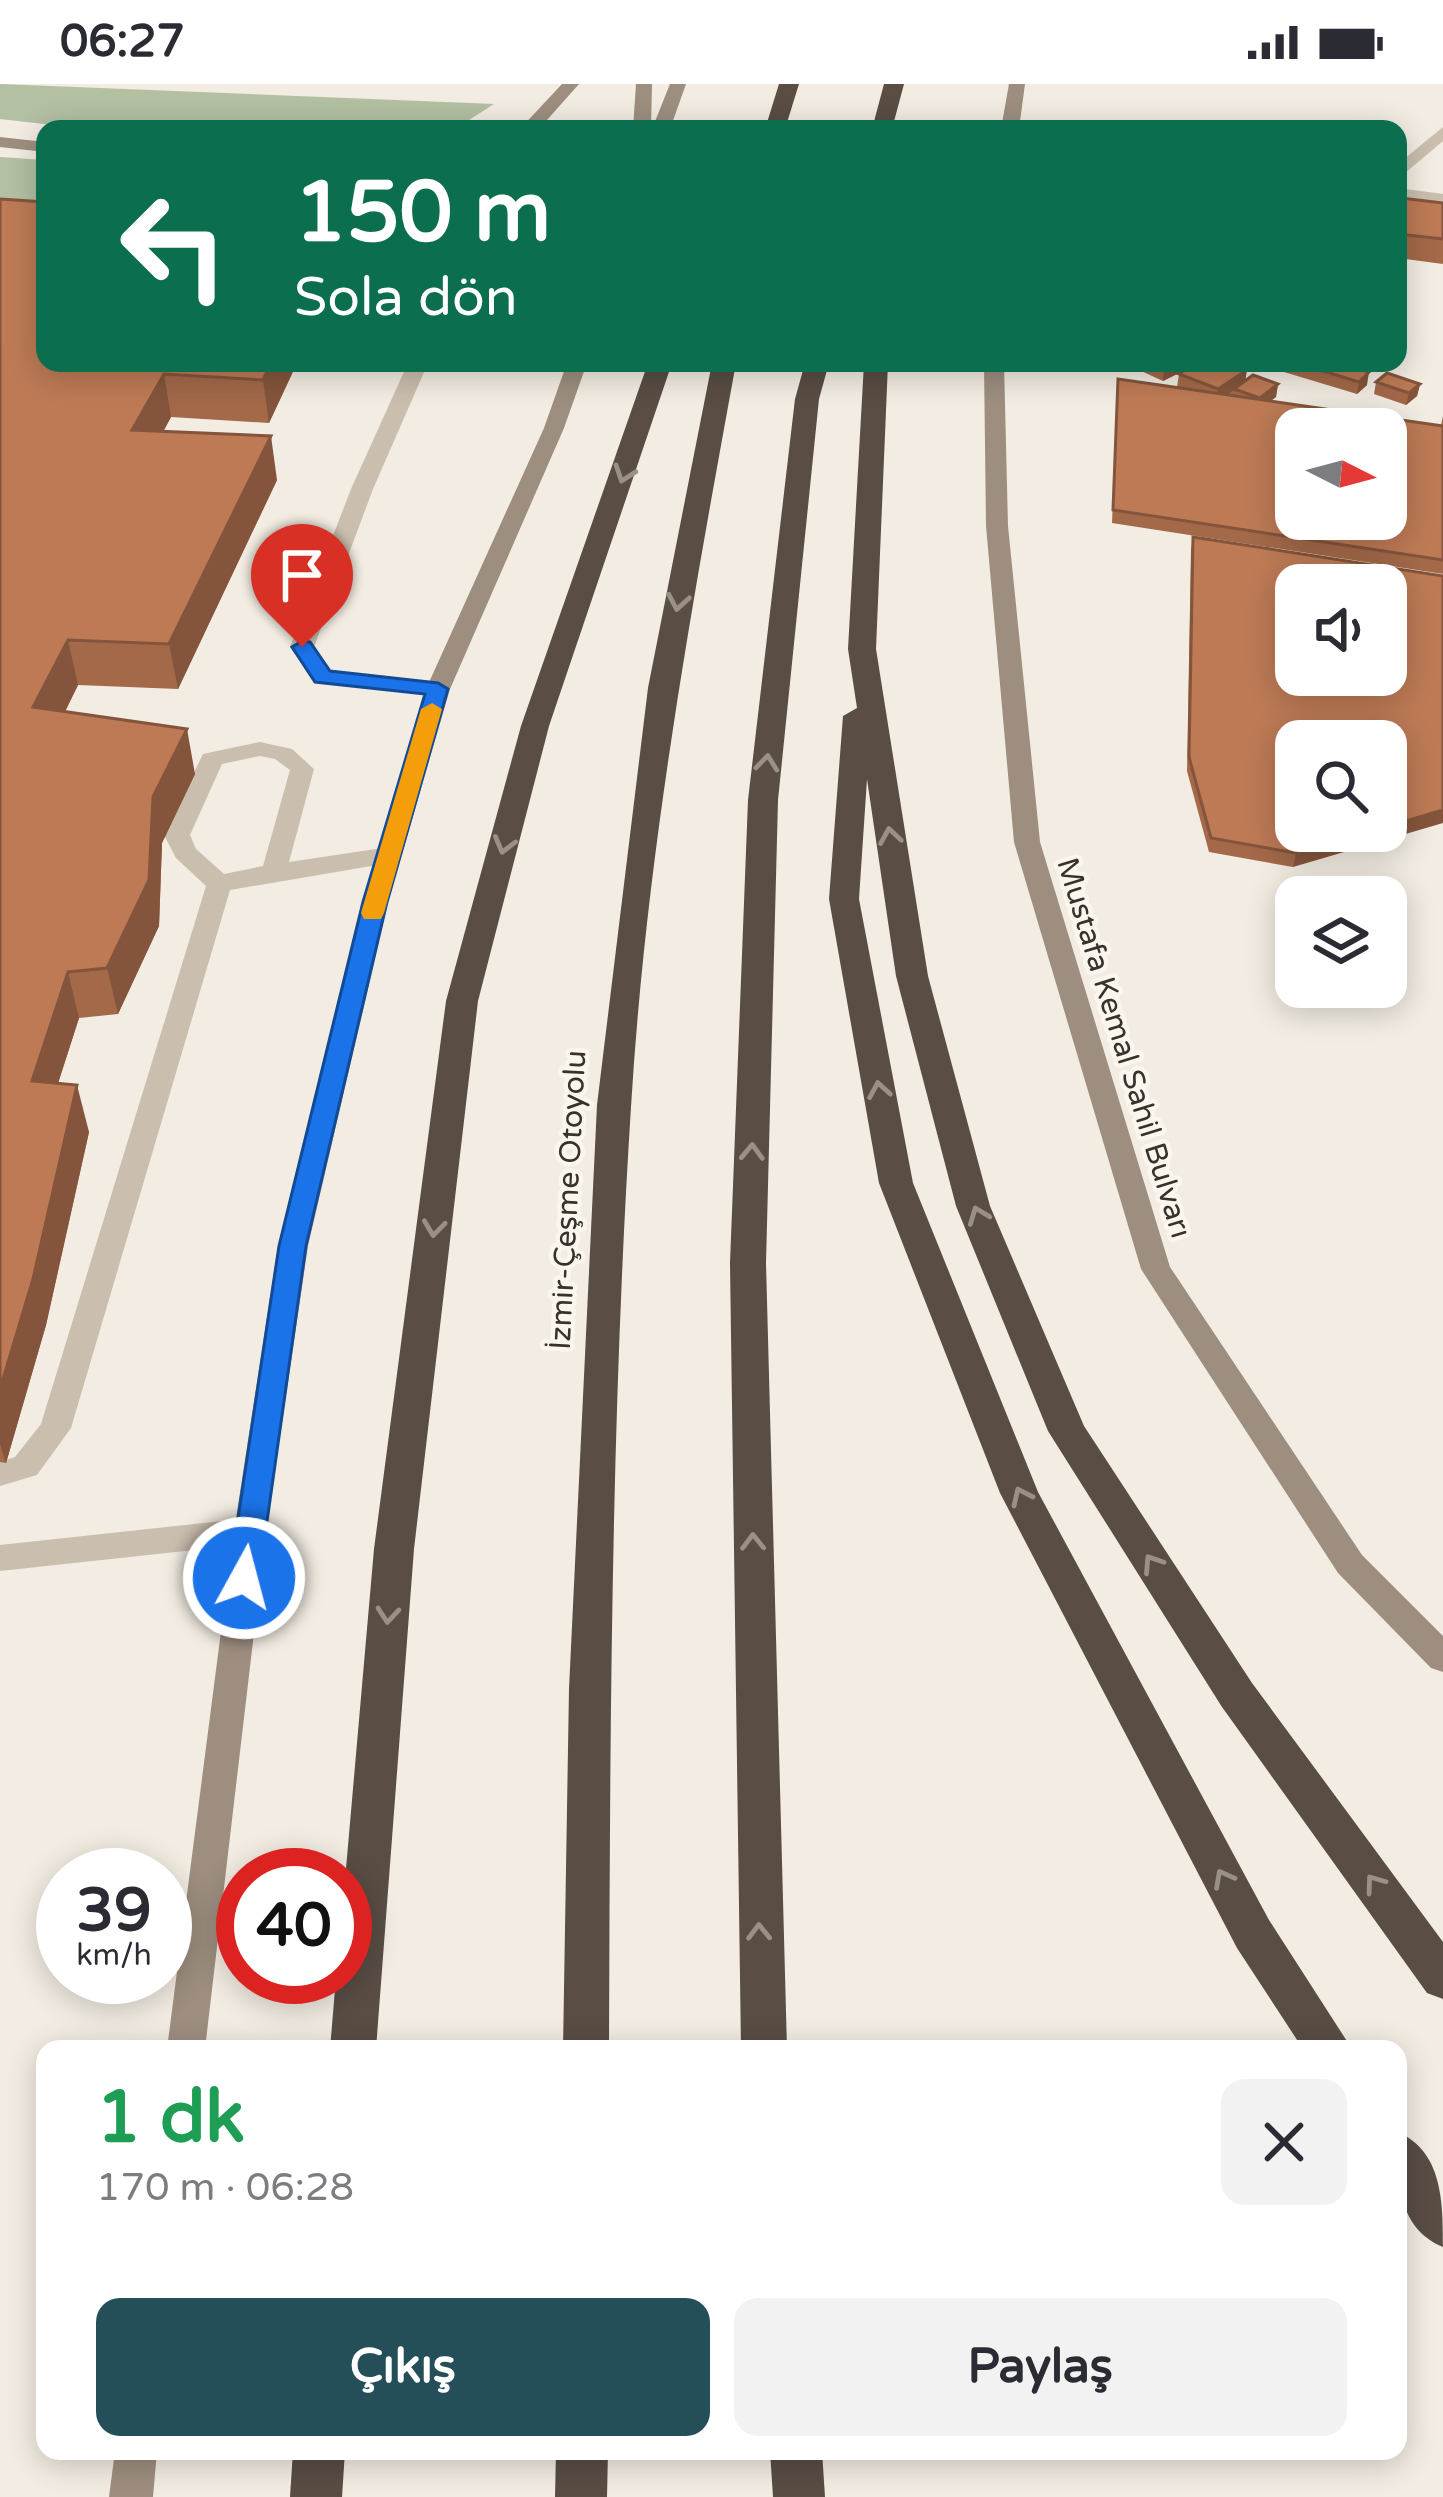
<!DOCTYPE html>
<html lang="tr">
<meta charset="utf-8">
<style>
:root{--surface:#fff;--page:#f2f2f3;--text:#2b2b33;--muted:#7c7c81;--accent:#244e58}
body{margin:0;font-family:"Varela Round",sans-serif;background:var(--page);color:var(--text);height:100vh;display:flex;flex-direction:column;font-size:45px;white-space:nowrap}
*{box-sizing:border-box;margin:0}
p{font-size:39px;color:var(--muted)}
.icon{flex:none;width:66px;height:66px;fill:none;stroke:currentColor;stroke-width:2;stroke-linecap:round;stroke-linejoin:round}
.map{position:relative;flex:1;overflow:hidden}
.drawer{position:absolute;left:36px;top:1956px;width:1371px;height:420px;display:flex;flex-direction:column;background:var(--surface);border-radius:24px;box-shadow:0 6px 30px #0003}
.drawer>*{flex:none}
.hud{position:absolute;left:36px;top:36px;width:1371px;height:252px;border-radius:24px;box-shadow:0 6px 30px #0003;background:#0b6e4f;color:#fff;overflow:hidden}
.needle{width:78px;rotate:96deg}
.controls{position:absolute;left:1275px;top:324px;display:grid;gap:24px}
.controls a{display:grid;place-items:center;width:132px;height:132px;border-radius:24px;background:var(--surface);box-shadow:0 6px 30px #0003;font-size:60px}
.speed{position:absolute;left:36px;top:1764px;display:flex;gap:24px;font-size:60px;font-weight:700;text-align:center}
.speed>*{display:grid;place-content:center;width:156px;height:156px;border-radius:50%;background:var(--surface);box-shadow:0 6px 30px #0003;line-height:1}
.speed small{font-size:30px;font-weight:400}
.speed .limit{border:18px solid #d22;background:#fff;color:#111}
.pin{position:absolute;display:grid;place-items:center;width:102px;height:102px;color:#fff;margin:-123px -51px;border-radius:50% 50% 50% 0;rotate:-45deg;box-shadow:0 0 12px #0007}
.pin .icon{rotate:45deg}
.me{position:absolute;width:132px;margin:-66px;rotate:7deg;stroke-linejoin:round;filter:drop-shadow(0 0 9px #0008)}
.turn{display:flex;align-items:center;gap:42px;height:252px;padding:0 60px;font-size:54px}
.turn .icon{width:156px;height:156px;stroke-width:2.5}
.turn b{display:block;font-size:84px;line-height:102px}
.round{display:grid;place-items:center;flex:none;width:126px;height:126px;border-radius:24px;background:var(--page)}
.headline{display:flex;align-items:center;justify-content:space-between;height:204px;padding:0 60px}
h1{font-size:72px;font-weight:700;line-height:90px;color:#1e9e55}
.button{display:flex;gap:24px;margin-top:auto;padding:24px 60px}
.button a{flex:1;height:138px;border-radius:24px;background:var(--accent);color:#fff;font-size:48px;font-weight:700;line-height:138px;text-align:center}
.button a+a{background:var(--page);color:var(--text)}
.status{display:flex;justify-content:space-between;align-items:center;height:84px;padding:0 60px;background:var(--surface);direction:ltr}
.status svg{height:33px;fill:currentColor}
.map>svg:first-child{display:block}
.green{fill:#b3c0a2}
.lines{fill:none;stroke-linecap:round;stroke-linejoin:round}
.lane{fill:#cabeae;fill-rule:evenodd}
.street{fill:#cabeae;fill-rule:evenodd}
.secondary{fill:#9d8e7f;fill-rule:evenodd}
.highway{fill:#594d44;fill-rule:evenodd}
.wall{fill:#a36949}
.shaded-wall{fill:#84553c}
.building{fill:#bd7a55;stroke:#84553c;stroke-width:3;fill-rule:evenodd}
.oneway{stroke:#999188}
.route{fill:#1a73e8;stroke:#114b97;stroke-width:3}
.slow{fill:#f59e0b}
.labels{text-anchor:middle;dominant-baseline:central;stroke-width:9;stroke-linejoin:round;paint-order:stroke}
.street-label{font-size:30px;fill:#39322c;stroke:#faf6ee}
</style>
<div class="status"><b>06:27</b><svg viewBox="0 0 49 12"><path d="M0 12V9h3v3zM5 12V6h3v6zM10 12V3h3v9zM15 12V0h3v12zM26 1h20v11H26zM47 4h2v5h-2z"/></svg></div>
<div class="map">
<svg width="1443" height="2413" viewBox="0 0 1443 2413">
<rect width="100%" height="100%" fill="#f2ece2"/>
<!-- green -->
<g class="green">
<polygon points="0,0 494,20 455,45 88,45 0,35"/>
<polygon points="0,73 45,76 45,127 0,124"/>
</g>
<g class="lines">
<!-- lane -->
<g class="lane">
<polygon points="1398,104 1443,110 1443,120 1398,114"/>
<polygon points="408,279 428,279 373,405 314,563 330,587 446,600 446,610 438,612 315,598 290,563 351,405"/>
<path d="M260,658L292,665L314,685L289,778L389,763L402,771L389,779L230,806L71,1344L37,1391L0,1402V1378L15,1373L41,1340L206,802L176,774L164,751L203,670ZM260,672L275,675L290,686L263,782L224,790L196,765L190,751L222,680Z"/>
</g>
<!-- street -->
<g class="street">
<polygon points="1443,43 1443,57 1398,95 1398,80"/>
<polygon points="250,1434 262,1438 266,1447 262,1456 250,1460 0,1487 0,1461"/>
</g>
<!-- secondary -->
<g class="secondary">
<polygon points="562,0 579,0 539,45 520,45"/>
<polygon points="636,0 652,0 651,45 633,45"/>
<polygon points="670,0 686,0 670,45 652,45"/>
<polygon points="1009,0 1025,0 1019,45 1001,45"/>
<polygon points="0,53 45,58 45,68 0,63"/>
<polygon points="567,279 587,279 564,344 450,605 388,818 308,1162 266,1447 205,1965 167,1965 234,1447 278,1162 362,818 426,605 544,344"/>
<polygon points="984,279 1004,279 1008,442 1040,758 1170,1183 1362,1471 1443,1552 1443,1588 1431,1584 1338,1489 1141,1185 1014,758 986,442"/>
<polygon points="115,2367 157,2367 153,2413 109,2413"/>
</g>
<!-- highway -->
<g class="highway">
<polygon points="779,0 799,0 785,45 765,45"/>
<polygon points="884,0 904,0 892,45 872,45"/>
<polygon points="648,279 672,279 549,642 478,917 414,1465 376,1965 330,1965 336,1893 345,1893 345,1796 374,1465 446,917 521,642"/>
<path d="M712,279H736C691,525 646,773 631,1023C611,1336 610,1651 609,1965H563L569,1605L597,1021L648,604Z"/>
<polygon points="805,279 829,279 819,315 778,716 766,1179 787,1965 741,1965 730,1179 748,716 795,315"/>
<polygon points="864,279 888,279 876,565 928,892 990,1122 1084,1342 1252,1599 1443,1858 1443,1915 1427,1909 1222,1623 1048,1347 956,1122 896,892 867,695 859,815 913,1099 1038,1408 1269,1836 1352,1965 1303,1965 1237,1864 1000,1409 879,1099 829,815 843,632 857,624 848,565"/>
<path d="M1398,2048C1443,2068 1443,2119 1443,2163C1395,2143 1398,2092 1398,2048Z"/>
<polygon points="293,2367 345,2367 342,2413 290,2413"/>
<polygon points="556,2367 608,2367 607,2413 555,2413"/>
<polygon points="770,2367 822,2367 825,2413 773,2413"/>
</g>
</g>
<!-- wall -->
<g class="wall">
<polygon points="0,115 45,279 297,279 269,339 171,333 163,348 277,396 178,605 78,601 65,628 195,690 162,759 159,842 118,930 79,934 58,999 89,1048 46,1241 6,1379 0,1378"/>
<polygon points="1443,119 1443,180 1398,174 1398,127"/>
<polygon points="1128,279 1228,279 1246,296 1278,300 1276,313 1270,317 1441,341 1443,332 1443,490 1112,439 1118,295 1177,303 1179,290 1187,285 1163,297 1128,281"/>
<polygon points="1285,279 1339,279 1367,301 1357,310 1284,288"/>
<polygon points="1376,298 1420,300 1417,312 1406,321 1374,310"/>
<polygon points="1193,453 1443,492 1293,783 1209,768 1187,687 1191,466"/>
</g>
<!-- shaded-wall -->
<g class="shaded-wall">
<polygon points="271,279 297,279 269,339 263,296"/>
<polygon points="1176,279 1199,279 1163,297 1164,285"/>
<polygon points="1247,286 1245,299 1216,318 1218,305"/>
<polygon points="1369,288 1367,301 1357,310 1359,298"/>
<polygon points="164,290 171,333 140,390 132,346"/>
<polygon points="1278,300 1276,313 1258,327 1260,314"/>
<polygon points="1420,300 1417,312 1406,321 1409,309"/>
<polygon points="271,352 277,396 178,605 169,560"/>
<polygon points="68,556 78,601 44,669 33,623"/>
<polygon points="187,645 195,690 162,759 159,842 118,930 107,884 153,713"/>
<polygon points="1443,726 1443,739 1293,783 1296,769 1371,747 1386,747 1386,743"/>
<polygon points="68,888 79,934 44,1043 32,997"/>
<polygon points="77,1001 89,1048 46,1241 6,1379 0,1360 0,1305"/>
</g>
<!-- building -->
<g class="building">
<polygon points="1401,114 1443,119 1443,155 1398,150 1398,127"/>
<polygon points="0,115 45,118 45,279 271,279 263,296 164,290 132,346 271,352 169,560 68,556 33,623 187,645 153,713 149,796 107,884 68,888 32,997 77,1001 33,1195 0,1305"/>
<polygon points="1152,279 1176,279 1164,285"/>
<polygon points="1196,279 1228,279 1247,286 1218,305 1179,290"/>
<polygon points="1297,279 1339,279 1369,288 1359,298"/>
<polygon points="1387,289 1420,300 1409,309 1376,298"/>
<polygon points="1253,291 1278,300 1260,314 1234,305"/>
<path d="M1118,295L1443,342V476L1113,426ZM1296,345H1386V435H1296Z"/>
<path d="M1193,453L1443,492V726L1386,743V657H1296V747H1371L1296,769L1211,754L1189,673ZM1296,501H1386V591H1296Z"/>
</g>
<!-- one-way arrows -->
<defs><path id="oneway-chevron" d="M-2-3.5L2.5 0L-2 3.5" fill="none" stroke-width="1.6" stroke-linecap="round" stroke-linejoin="round" transform="scale(3)"/></defs>
<g class="oneway">
<use href="#oneway-chevron" transform="translate(624 390) rotate(109)"/>
<use href="#oneway-chevron" transform="translate(678 518) rotate(100)"/>
<use href="#oneway-chevron" transform="translate(767 679) rotate(-84)"/>
<use href="#oneway-chevron" transform="translate(890 752) rotate(-99)"/>
<use href="#oneway-chevron" transform="translate(504 761) rotate(105)"/>
<use href="#oneway-chevron" transform="translate(879 1006) rotate(-100)"/>
<use href="#oneway-chevron" transform="translate(752 1068) rotate(-88)"/>
<use href="#oneway-chevron" transform="translate(978 1131) rotate(-111)"/>
<use href="#oneway-chevron" transform="translate(434 1144) rotate(97)"/>
<use href="#oneway-chevron" transform="translate(1021 1412) rotate(-115)"/>
<use href="#oneway-chevron" transform="translate(753 1458) rotate(-91)"/>
<use href="#oneway-chevron" transform="translate(1152 1479) rotate(-123)"/>
<use href="#oneway-chevron" transform="translate(388 1531) rotate(95)"/>
<use href="#oneway-chevron" transform="translate(1223 1794) rotate(-118)"/>
<use href="#oneway-chevron" transform="translate(1374 1799) rotate(-126)"/>
<use href="#oneway-chevron" transform="translate(759 1848) rotate(-91)"/>
</g>
<!-- route -->
<polygon class="route" points="302,557 310,558 330,587 438,599 448,605 387,818 306,1162 259,1494 255,1502 234,1502 229,1494 279,1162 363,818 425,610 315,598 292,563"/>
<!-- slow -->
<polygon class="slow" points="432,619 442,625 384,829 381,835 364,835 361,829 421,625"/>
<g class="labels">
<!-- street labels -->
<g class="street-label">
<text transform="translate(1124 964) rotate(73)">Mustafa Kemal Sahil Bulvarı</text>
<text transform="translate(568 1116) rotate(-87)">İzmir-Çeşme Otoyolu</text>
</g>
</g>
</svg>
<div class="controls">
<a><svg class="needle" viewBox="-14 -14 28 28"><path d="M0-13l5 13h-10z" fill="#e53935"/><path d="M0 13l5-13h-10z" fill="#7c7c81"/></svg></a>
<a><svg class="icon" aria-label="sound" viewBox="0 0 24 24"><path d="M4 9h4l5-4v14l-5-4H4zM17 9q2 3 0 6"/></svg></a>
<a><svg class="icon" aria-label="search" viewBox="0 0 24 24"><circle cx="10" cy="10" r="6"/><path d="M15 15l6 6"/></svg></a>
<a><svg class="icon" aria-label="layers" viewBox="0 0 24 24"><path d="M12 4l9 5-9 5-9-5zM3 14l9 5 9-5"/></svg></a>
</div>
<div class="speed"><div>39<small>km/h</small></div><div class="limit">40</div></div>
<div class="pin" style="left:302px;top:563px;background:#d93025"><svg class="icon" aria-label="arrive" viewBox="0 0 24 24"><path d="M6 21V4h12l-3 4 3 4H6"/></svg></div>
<svg class="me" style="left:244px;top:1494px" viewBox="-20 -20 40 40"><circle r="17" fill="#1a73e8" stroke="#fff" stroke-width="3"/><path d="M0-11L8 9 0 5-8 9z" fill="#fff"/></svg>
<div class="hud">
<div class="turn"><svg class="icon" aria-label="left" viewBox="0 0 24 24"><path d="M17 20v-9H6M10 6l-5 5 5 5"/></svg><div><b>150 m</b>Sola dön</div></div>
</div>
<section class="drawer">
<div class="headline"><div><h1>1 dk</h1><p>170 m · 06:28</p></div><a class="round"><svg class="icon" aria-label="close" viewBox="0 0 24 24"><path d="M6 6l12 12M18 6L6 18"/></svg></a></div>
<div class="button"><a>Çıkış</a><a>Paylaş</a></div>
</section>
</div>
